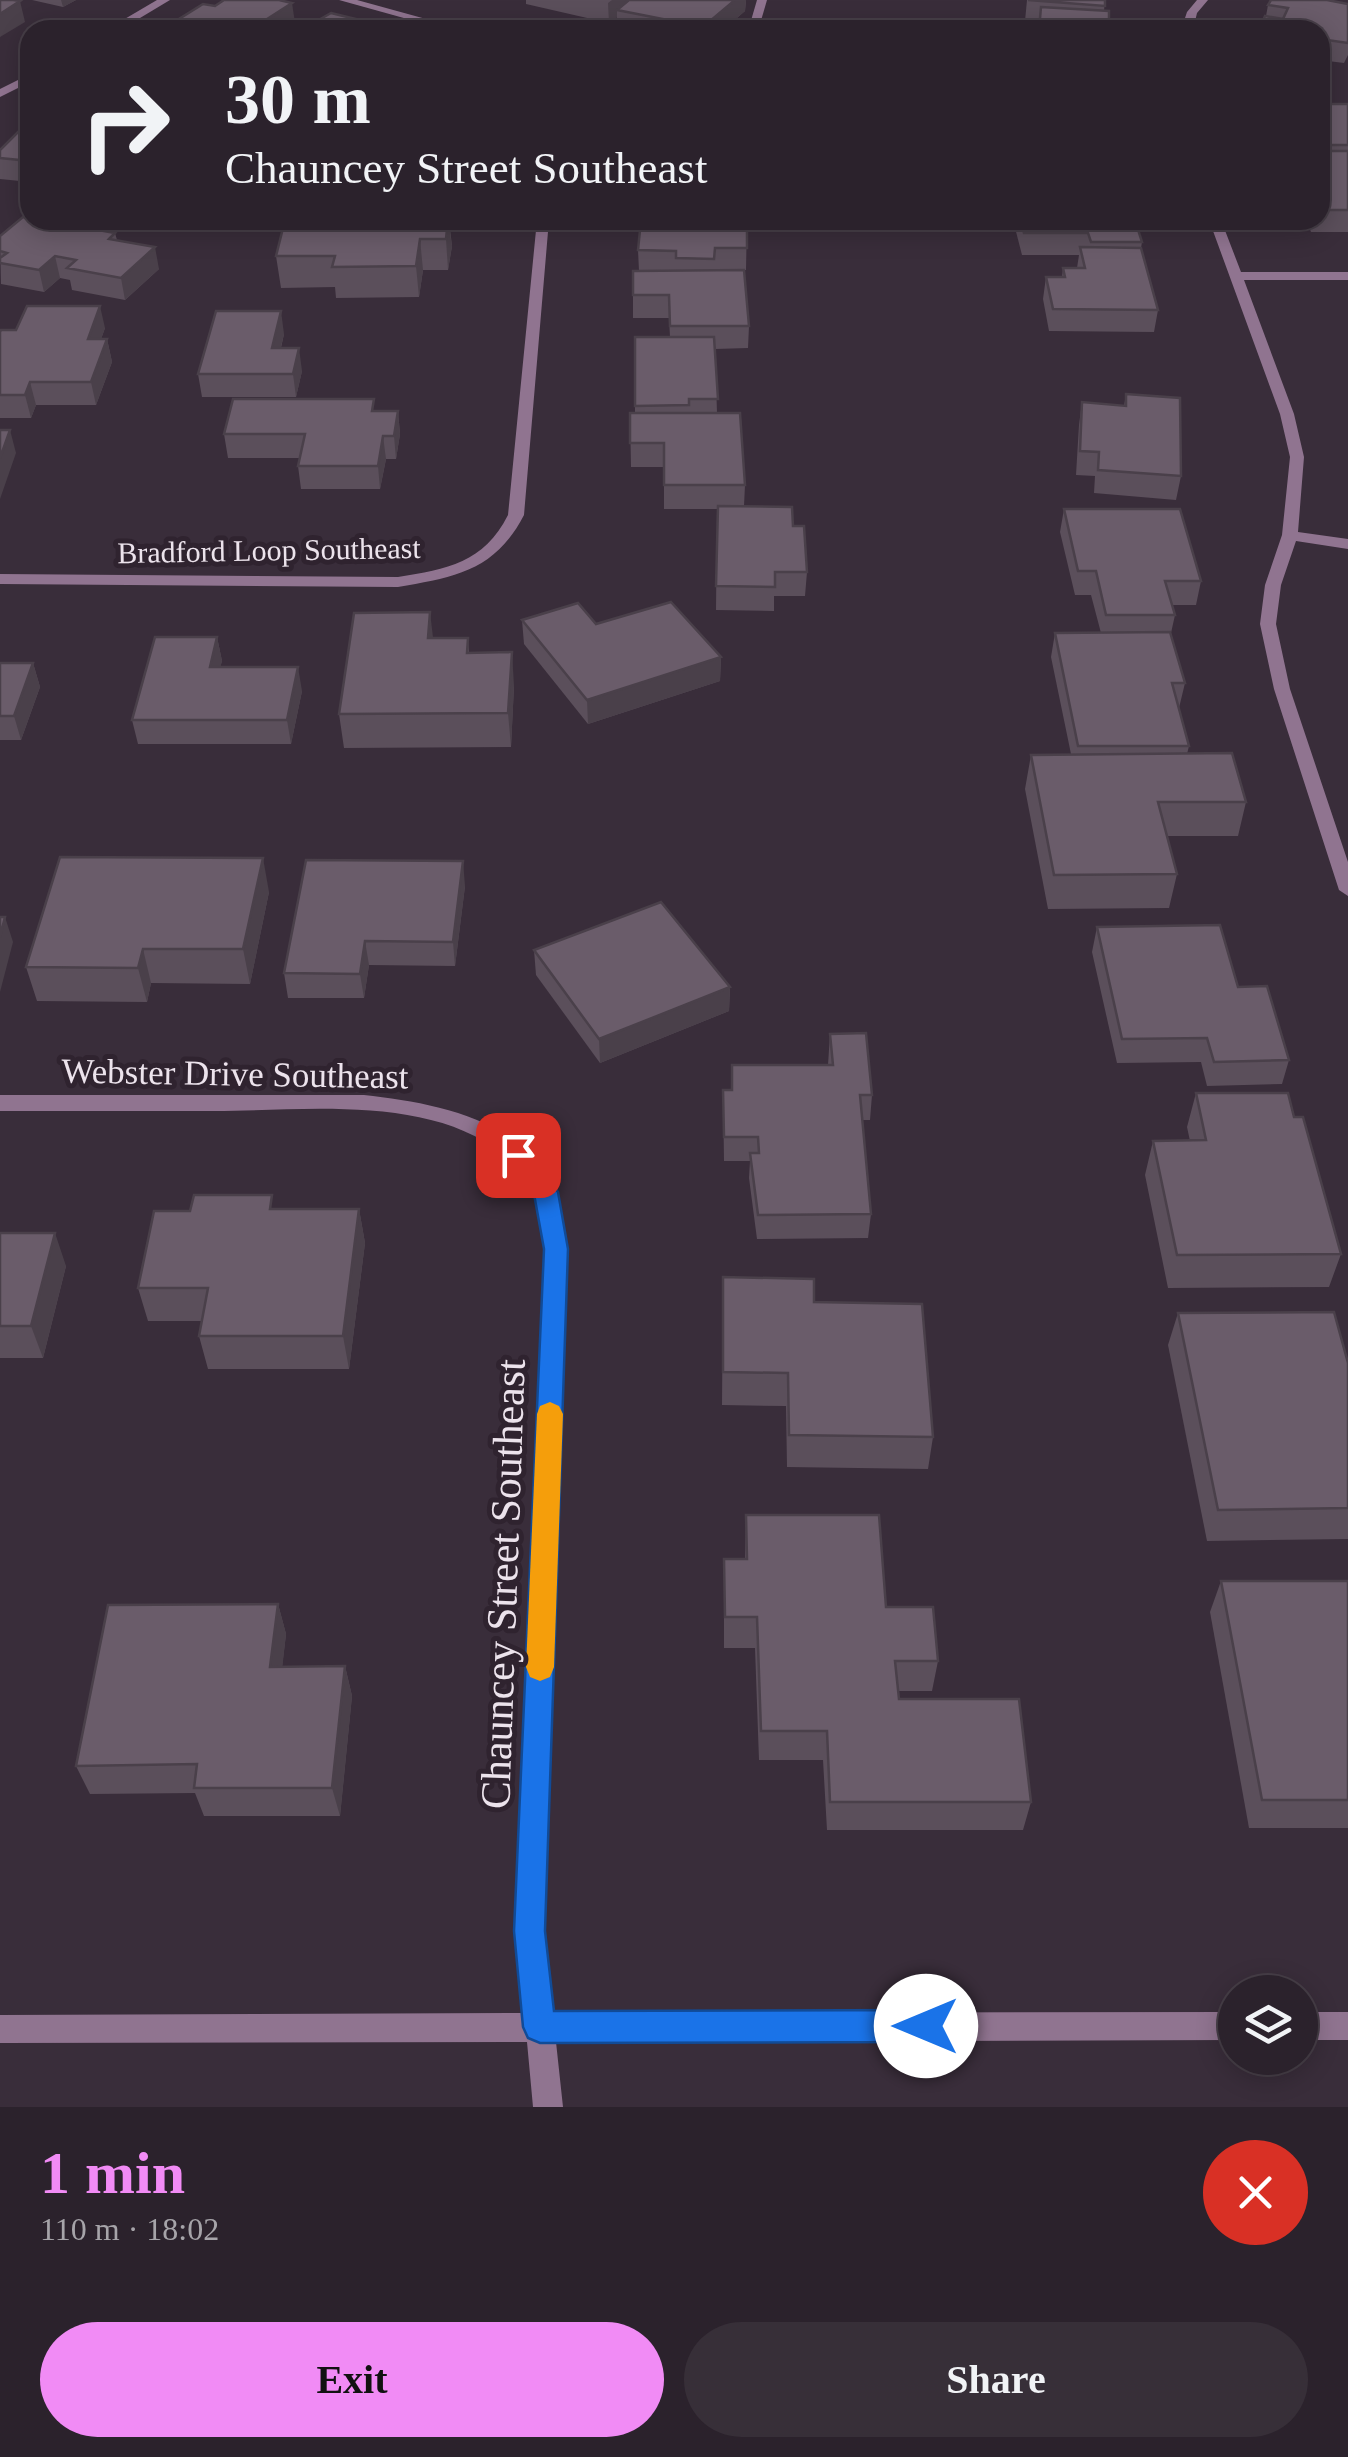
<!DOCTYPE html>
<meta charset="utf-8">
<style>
:root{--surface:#2b222c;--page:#372f38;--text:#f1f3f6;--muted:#a6a4a9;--line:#473f48;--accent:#f18bf5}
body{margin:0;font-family:"Times New Roman",serif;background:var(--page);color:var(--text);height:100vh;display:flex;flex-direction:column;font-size:38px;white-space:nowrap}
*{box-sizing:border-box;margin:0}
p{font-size:32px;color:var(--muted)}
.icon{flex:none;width:55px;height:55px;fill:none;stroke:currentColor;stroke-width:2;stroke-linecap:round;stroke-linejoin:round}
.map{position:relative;height:2107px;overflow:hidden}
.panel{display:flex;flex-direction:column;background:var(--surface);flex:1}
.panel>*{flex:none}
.banner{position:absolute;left:20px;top:20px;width:1310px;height:210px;border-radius:30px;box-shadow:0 5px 25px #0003,0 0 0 2px var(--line);background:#2b222c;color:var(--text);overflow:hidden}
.fabs{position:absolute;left:1218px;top:1975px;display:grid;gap:20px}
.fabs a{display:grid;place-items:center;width:100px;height:100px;border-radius:50%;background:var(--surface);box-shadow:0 5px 25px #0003,0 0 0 2px var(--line);font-size:50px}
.pin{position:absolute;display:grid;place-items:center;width:85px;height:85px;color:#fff;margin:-42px;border-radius:20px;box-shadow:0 5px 15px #0006}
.me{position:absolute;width:110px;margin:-55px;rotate:270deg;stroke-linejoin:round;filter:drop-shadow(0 0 8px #0008)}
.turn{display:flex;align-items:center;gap:35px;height:210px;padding:0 40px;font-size:45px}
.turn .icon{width:130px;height:130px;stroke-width:2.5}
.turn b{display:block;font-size:70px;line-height:85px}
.round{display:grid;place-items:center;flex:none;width:105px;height:105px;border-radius:52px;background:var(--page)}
.headline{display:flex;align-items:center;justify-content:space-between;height:170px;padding:0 40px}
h1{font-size:60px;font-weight:700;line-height:75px;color:var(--accent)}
.primary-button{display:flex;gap:20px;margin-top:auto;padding:20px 40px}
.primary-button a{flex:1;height:115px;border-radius:60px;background:var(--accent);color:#111;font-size:40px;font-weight:700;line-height:115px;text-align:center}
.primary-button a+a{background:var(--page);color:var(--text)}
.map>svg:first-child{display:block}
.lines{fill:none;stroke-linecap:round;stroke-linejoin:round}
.street{fill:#907490;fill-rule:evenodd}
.wall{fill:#5b4f5b}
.shaded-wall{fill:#4a404a}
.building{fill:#6a5c6a;stroke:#4a404a;stroke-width:2.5}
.route{fill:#1a73e8;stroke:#114b97;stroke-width:2.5}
.slow{fill:#f59e0b}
.labels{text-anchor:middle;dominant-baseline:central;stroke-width:10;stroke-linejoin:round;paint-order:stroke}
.far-street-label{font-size:30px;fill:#ece3ec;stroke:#2f232f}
.street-label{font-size:35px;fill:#ece3ec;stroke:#2f232f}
.near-street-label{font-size:42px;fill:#ece3ec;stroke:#2f232f}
</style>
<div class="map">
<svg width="1348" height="2107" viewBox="0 0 1348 2107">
<rect width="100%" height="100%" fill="#392d3a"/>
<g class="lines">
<!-- street -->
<g class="street">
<polygon points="157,0 170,0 120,30 106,30"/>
<polygon points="339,0 357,0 466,30 447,30"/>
<polygon points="757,0 767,0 760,24 755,27 750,24"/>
<polygon points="1197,0 1208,0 1197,13 1193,30 1181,30 1187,12"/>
<polygon points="30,74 30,82 0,97 0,89"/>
<path d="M537,220H549L524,515C495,571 455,577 398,587L0,584V574L398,577C447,569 484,563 508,515Z"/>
<polygon points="1209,220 1221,220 1241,272 1348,272 1348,280 1244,280 1294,414 1304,457 1298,532 1348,539 1348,549 1296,541 1281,585 1276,624 1290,689 1348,862 1348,896 1339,890 1274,689 1260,624 1265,585 1282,535 1290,457 1280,414"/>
<path d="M0,1095H364C435,1103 527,1119 557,1195C564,1212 564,1231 567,1249L544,1931L553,2013L1235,2012V2040L556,2042L563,2107H533L527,2042L0,2043V2015L524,2013L516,1931L545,1249C539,1207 537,1184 503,1155C431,1094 302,1111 214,1111C143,1111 71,1111 0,1111Z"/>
<rect x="1300" y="2012" width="48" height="28"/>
</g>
</g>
<!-- wall -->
<g class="wall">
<polygon points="32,0 76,0 63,7"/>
<polygon points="526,0 746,0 745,11 723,30 617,30 617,17 609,23 526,4"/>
<polygon points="1027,0 1105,0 1104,11 1109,30 1038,30 1039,22 1025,21"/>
<polygon points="1348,4 1348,55 1344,63 1320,60 1320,30 1266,16 1268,5"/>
<polygon points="1320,104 1348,104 1348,232 1311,232 1306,220 1320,220"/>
<polygon points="30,120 30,182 0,179 0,150"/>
<polygon points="285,220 449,220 452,246 448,270 423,270 419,297 336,298 335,287 281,288 276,256"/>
<polygon points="747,220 746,270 744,270 749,326 748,348 715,349 717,413 745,485 744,506 793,526 807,572 805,596 774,596 774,611 716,610 717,509 664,509 664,467 631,467 630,413 635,413 635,337 670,337 669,318 633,318 633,271 639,271 638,250"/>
<polygon points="1013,220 1135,220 1142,242 1141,248 1158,310 1154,332 1049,331 1043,299 1046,277 1062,277 1063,268 1077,268 1079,255 1022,255"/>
<polygon points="115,233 117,240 159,269 125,300 72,290 70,280 60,278 44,292 1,284 0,236"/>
<polygon points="105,328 101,339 107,339 112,362 96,405 36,405 31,418 0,418 0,332"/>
<polygon points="284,334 281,348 302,371 296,397 202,397 198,374"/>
<polygon points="1126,394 1181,476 1176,500 1094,493 1095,476 1076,475 1079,425 1082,402 1124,406"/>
<polygon points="398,411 400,434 396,459 386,459 380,489 301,489 298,466 300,458 228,458 224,434"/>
<polygon points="1064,509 1201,581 1196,605 1172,605 1175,615 1171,633 1185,683 1179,708 1189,746 1187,754 1246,802 1238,836 1167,836 1177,874 1169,908 1048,909 1025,789 1031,755 1071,754 1051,657 1055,633 1101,633 1091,595 1075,595 1060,532"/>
<polygon points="522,620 596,624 721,657 720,681 588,724 524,644"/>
<polygon points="217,637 222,661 220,667 302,691 291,744 138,744 132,720"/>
<polygon points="433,638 468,638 469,652 514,686 511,747 344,748 339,714"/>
<polygon points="0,663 33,663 40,687 21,740 0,740"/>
<polygon points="465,886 455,966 369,965 364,998 288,998 284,973"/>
<polygon points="269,892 250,984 151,983 147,1002 37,1001 26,967"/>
<polygon points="1097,927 1238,987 1289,1060 1282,1084 1207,1086 1201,1062 1117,1063 1092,952"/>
<polygon points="534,950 730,987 729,1011 600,1063 536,975"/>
<polygon points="830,1034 872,1095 870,1120 862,1120 871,1214 868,1238 757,1239 749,1178 750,1161 724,1161 723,1090 731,1090 732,1065 828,1065"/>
<polygon points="1196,1093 1294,1117 1341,1254 1329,1287 1168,1288 1145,1175 1153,1141 1190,1141 1187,1127"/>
<polygon points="275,1209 359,1209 365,1243 349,1369 208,1369 199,1336 202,1321 148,1321 138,1288"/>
<polygon points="0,1233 66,1266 43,1358 0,1358"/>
<polygon points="723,1277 814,1302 933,1437 928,1469 787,1467 786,1406 722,1405"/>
<polygon points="1178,1313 1348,1363 1348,1539 1207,1541 1168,1345"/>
<polygon points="746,1515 886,1607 938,1661 932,1691 898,1691 899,1699 1031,1802 1023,1830 827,1830 823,1760 759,1760 755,1648 724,1648 724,1559 745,1559"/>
<polygon points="1221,1581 1348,1581 1348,1828 1249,1828 1210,1612"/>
<polygon points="278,1604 286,1634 282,1667 345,1666 352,1696 340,1816 204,1816 195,1793 90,1794 76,1766"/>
</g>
<!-- shaded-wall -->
<g class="shaded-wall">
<polygon points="61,0 76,0 63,7"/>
<polygon points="612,0 639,0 617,10 617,17 609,23 608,3"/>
<polygon points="735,0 746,0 745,11 723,30 703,30 703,27"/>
<polygon points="20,1 25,22 0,37 0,14"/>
<polygon points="292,3 295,23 284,30 250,30"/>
<polygon points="448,220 452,246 448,270 446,239"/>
<polygon points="420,239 423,270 419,297 416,266"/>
<polygon points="155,247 159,269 125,300 121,278"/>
<polygon points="55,256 60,278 44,292 39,270"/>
<polygon points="100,306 105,328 93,362 88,339"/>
<polygon points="281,311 284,334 275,371 272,348"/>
<polygon points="107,339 112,362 96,405 91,382"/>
<polygon points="299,348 302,371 296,397 293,374"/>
<polygon points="30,382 36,405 31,418 25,395"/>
<polygon points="398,411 400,434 396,459 394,436"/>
<polygon points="10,430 16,453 0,499 0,458"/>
<polygon points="383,436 386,459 380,489 378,466"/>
<polygon points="430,612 434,646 428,638"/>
<polygon points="217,637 222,661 214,691 210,667"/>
<polygon points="512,652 514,686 511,747 508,713"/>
<polygon points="721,657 720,681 588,724 587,700"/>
<polygon points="33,663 40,687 21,740 14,716"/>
<polygon points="298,667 302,691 291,744 287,720"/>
<polygon points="263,858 269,892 250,984 243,949"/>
<polygon points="463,861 465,886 455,966 453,942"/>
<polygon points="5,917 13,942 0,992 0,937"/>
<polygon points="365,941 369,965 364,998 360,974"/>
<polygon points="143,949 151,983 147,1002 138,968"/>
<polygon points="730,987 729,1011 600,1063 599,1039"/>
<polygon points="359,1209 365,1243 349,1369 343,1336"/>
<polygon points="55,1233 66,1266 43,1358 31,1326"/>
<polygon points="278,1604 286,1634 279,1697 270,1667"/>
<polygon points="345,1666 352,1696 340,1816 332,1788"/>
</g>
<!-- building -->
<g class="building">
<polygon points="0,0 13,0 20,1 0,14"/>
<polygon points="224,0 279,0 292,3 250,30 173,30 188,21 179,19 203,4 215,6"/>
<polygon points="629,0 735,0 703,27 617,10"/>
<polygon points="1028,0 1105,0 1105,6"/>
<polygon points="1271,0 1327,0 1348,4 1348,43 1320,39 1320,30 1259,30 1265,16 1283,19 1288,8 1268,5"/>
<polygon points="1041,7 1109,11 1109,30 1039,30"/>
<polygon points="331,13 401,30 301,30"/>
<rect x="1320" y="104" width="28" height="41"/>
<polygon points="30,120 30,161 0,158 0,150"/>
<rect x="1320" y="151" width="28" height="59"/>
<polygon points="23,217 30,218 30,220 42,220 115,233 109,239 155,247 121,278 67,268 76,260 55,256 39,270 0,263 0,258 7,253 0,251 0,236"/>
<polygon points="285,220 448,220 446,239 420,239 416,266 332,267 335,256 276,256"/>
<polygon points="641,220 747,220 747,248 715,248 714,259 676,258 676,251 638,250"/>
<polygon points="1021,220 1135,220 1142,242 1091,242 1088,233 1024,233"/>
<polygon points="1080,247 1141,248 1158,310 1053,309 1046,277 1065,277 1063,268 1085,268"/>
<polygon points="744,270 749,326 670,326 669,295 633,295 633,271"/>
<polygon points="27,306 100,306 88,339 107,339 91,382 30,382 25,395 0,395 0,332 1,330 16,330"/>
<polygon points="216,311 281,311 272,348 299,348 293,374 198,374"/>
<polygon points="635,337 714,337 718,399 689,399 689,405 635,406"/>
<polygon points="1126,394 1180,398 1181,476 1098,470 1099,452 1080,451 1082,402 1126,406"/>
<polygon points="233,399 374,399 372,411 398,411 394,436 383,436 378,466 298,466 305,434 224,434"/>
<polygon points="630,413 740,413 745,485 664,485 664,443 630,443"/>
<polygon points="0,430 10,430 0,458"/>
<polygon points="718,506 792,507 793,526 804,526 807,572 775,572 775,587 716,586"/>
<polygon points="1064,509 1180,509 1201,581 1165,581 1175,615 1106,615 1096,571 1078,571"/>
<polygon points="671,602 721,657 587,700 522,620 578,603 596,624"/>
<polygon points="430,612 428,638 468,638 467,653 512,652 508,713 339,714 354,613"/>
<polygon points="1170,632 1185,683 1172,683 1189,746 1078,746 1055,633"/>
<polygon points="155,637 217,637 210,667 298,667 287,720 132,720"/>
<polygon points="0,663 33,663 14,716 0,716"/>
<polygon points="1232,753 1246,802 1158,802 1177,874 1054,875 1031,755"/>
<polygon points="60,857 263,858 243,949 143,949 138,968 26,967"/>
<polygon points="306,860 463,861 453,942 365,941 360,974 284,973"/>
<polygon points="661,902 730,987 599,1039 534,950"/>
<polygon points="0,917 5,917 0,937"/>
<polygon points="1220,925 1238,987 1267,986 1289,1060 1214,1062 1207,1038 1122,1039 1097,927"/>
<polygon points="866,1033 872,1095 860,1095 871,1214 758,1215 750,1153 759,1153 758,1137 724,1137 723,1090 732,1090 732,1065 833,1065 830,1034"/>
<polygon points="1196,1093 1288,1093 1294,1117 1303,1117 1341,1254 1177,1255 1153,1141 1206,1140"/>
<polygon points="194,1195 272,1195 270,1209 359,1209 343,1336 199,1336 208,1288 138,1288 154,1211 190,1211"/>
<polygon points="0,1233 55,1233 31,1326 0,1326"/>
<polygon points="723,1277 814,1279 814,1302 922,1304 933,1437 789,1435 788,1373 723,1372"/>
<polygon points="1334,1312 1348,1363 1348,1508 1218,1510 1178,1313"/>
<polygon points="746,1515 879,1515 886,1607 933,1607 938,1661 895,1661 899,1699 1019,1699 1031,1802 830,1802 827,1731 761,1731 757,1617 725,1617 724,1559 747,1559"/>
<polygon points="1221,1581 1348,1581 1348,1800 1262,1800"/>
<polygon points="278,1604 270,1667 345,1666 332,1788 194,1788 197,1764 76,1766 108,1605"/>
</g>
<!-- route -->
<polygon class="route" points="518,1146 526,1149 558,1192 568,1249 545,1931 554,2011 926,2010 937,2015 942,2026 937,2038 926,2042 540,2043 528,2038 523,2027 514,1931 544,1249 534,1194 506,1155"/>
<!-- slow -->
<polygon class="slow" points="550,1402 559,1406 563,1414 554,1667 550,1677 540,1681 530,1677 526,1667 537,1414 540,1406"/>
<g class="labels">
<!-- far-street labels -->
<g class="far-street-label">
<text transform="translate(269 550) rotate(-1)">Bradford Loop Southeast</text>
</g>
<!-- street labels -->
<g class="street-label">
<text transform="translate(235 1074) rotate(1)">Webster Drive Southeast</text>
</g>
<!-- near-street labels -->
<g class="near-street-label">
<text transform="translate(503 1584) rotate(-88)">Chauncey Street Southeast</text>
</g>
</g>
</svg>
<div class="fabs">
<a><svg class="icon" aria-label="layers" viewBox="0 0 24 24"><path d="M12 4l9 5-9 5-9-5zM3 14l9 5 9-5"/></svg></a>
</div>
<div class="pin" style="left:518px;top:1155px;background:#d93025"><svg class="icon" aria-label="arrive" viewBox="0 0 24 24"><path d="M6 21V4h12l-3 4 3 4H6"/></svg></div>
<svg class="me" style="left:926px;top:2026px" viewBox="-20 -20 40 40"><circle r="19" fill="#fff"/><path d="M0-13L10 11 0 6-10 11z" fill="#1a73e8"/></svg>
<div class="banner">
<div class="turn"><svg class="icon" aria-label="right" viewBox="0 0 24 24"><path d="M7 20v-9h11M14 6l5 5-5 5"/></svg><div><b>30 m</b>Chauncey Street Southeast</div></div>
</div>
</div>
<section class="panel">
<div class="headline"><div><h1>1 min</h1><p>110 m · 18:02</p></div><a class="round" style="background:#d93025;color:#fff"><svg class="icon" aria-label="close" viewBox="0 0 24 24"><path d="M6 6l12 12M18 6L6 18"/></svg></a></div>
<div class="primary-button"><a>Exit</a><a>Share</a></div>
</section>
